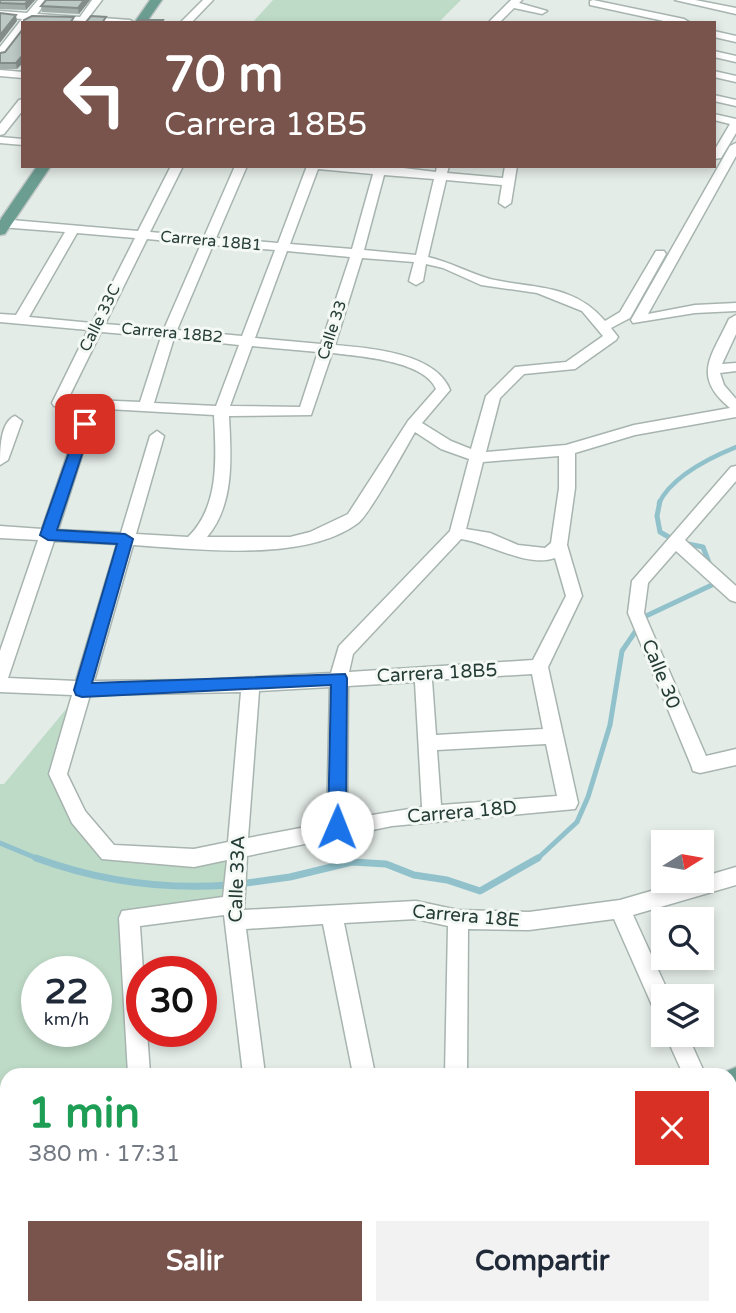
<!DOCTYPE html>
<html lang="es">
<meta charset="utf-8">
<style>
:root{--surface:#fff;--page:#f2f2f3;--text:#1f2937;--muted:#747a83;--accent:#78544d}
body{margin:0;font-family:"Varela Round",sans-serif;background:var(--page);color:var(--text);height:100vh;display:flex;flex-direction:column;font-size:26px;white-space:nowrap}
*{box-sizing:border-box;margin:0}
p{font-size:23px;color:var(--muted)}
.icon{flex:none;width:38px;height:38px;fill:none;stroke:currentColor;stroke-width:2;stroke-linecap:round;stroke-linejoin:round}
.map{position:relative;flex:1;overflow:hidden}
.details{position:absolute;left:0px;top:1068px;width:737px;height:247px;display:flex;flex-direction:column;background:var(--surface);border-radius:21px 21px 0 0;box-shadow:0 4px 10px #0003}
.details>*{flex:none}
.hud{position:absolute;left:21px;top:21px;width:695px;height:147px;border-radius:0px;box-shadow:0 4px 10px #0003;background:#78544d;color:#fff;overflow:hidden}
.needle{width:46px;rotate:79deg}
.tools{position:absolute;left:651px;top:830px;display:grid;gap:14px}
.tools a{display:grid;place-items:center;width:63px;height:63px;border-radius:0px;background:var(--surface);box-shadow:0 4px 10px #0003;font-size:35px}
.speed{position:absolute;left:21px;top:956px;display:flex;gap:14px;font-size:35px;font-weight:700;text-align:center}
.speed>*{display:grid;place-content:center;width:91px;height:91px;border-radius:50%;background:var(--surface);box-shadow:0 4px 10px #0003;line-height:1}
.speed small{font-size:18px;font-weight:400}
.speed .limit{border:10px solid #d22;background:#fff;color:#111}
.pin{position:absolute;display:grid;place-items:center;width:60px;height:60px;color:#fff;margin:-30px;border-radius:14px;box-shadow:0 4px 10px #0006}
.me{position:absolute;width:77px;margin:-38px;rotate:1deg;stroke-linejoin:round;filter:drop-shadow(0 0 5px #0008)}
.turn{display:flex;align-items:center;gap:24px;height:147px;padding:0 28px;font-size:32px}
.turn .icon{width:91px;height:91px;stroke-width:2.5}
.turn b{display:block;font-size:49px;line-height:60px}
.round{display:grid;place-items:center;flex:none;width:74px;height:74px;border-radius:0px;background:var(--page)}
.overview{display:flex;align-items:center;justify-content:space-between;height:119px;padding:0 28px}
h1{font-size:42px;font-weight:700;line-height:52px;color:#1e9e55}
.action{display:flex;gap:14px;margin-top:auto;padding:14px 28px}
.action a{flex:1;height:80px;border-radius:0px;background:var(--accent);color:#fff;font-size:28px;font-weight:700;line-height:80px;text-align:center}
.action a+a{background:var(--page);color:var(--text)}
.map>svg:first-child{display:block}
.green{fill:#bedbc7;fill-rule:evenodd}
.lines{fill:none;stroke-linecap:round;stroke-linejoin:round}
.stream-far2{stroke:#91c2cc;stroke-width:4.5}
.stream-far1{stroke:#91c2cc;stroke-width:5}
.stream{stroke:#91c2cc;stroke-width:7}
.minor-casing{stroke:#a7b4af;stroke-width:3}
.major-casing{stroke:#c2c8c7;stroke-width:3}
.minor{fill:#fff;fill-rule:evenodd}
.major{fill:#6c9d91;fill-rule:evenodd}
.wall{fill:#a2ada9}
.shaded-wall{fill:#848d89}
.building{fill:#bcc9c4;stroke:#848d89;stroke-width:2}
.route{fill:#1a73e8;stroke:#114b97;stroke-width:2}
.labels{text-anchor:middle;dominant-baseline:central;stroke-width:6;stroke-linejoin:round;paint-order:stroke}
.far-street-label{font-size:16px;fill:#253c36;stroke:#f4f9f6}
.street-label{font-size:19px;fill:#253c36;stroke:#f4f9f6}
</style>
<div class="map">
<svg width="736" height="1313" viewBox="0 0 736 1313">
<rect width="100%" height="100%" fill="#e4ece8"/>
<!-- green -->
<g class="green">
<polygon points="273,0 461,0 438,23 252,23"/>
<path d="M82,690L58,774L109,853L236,849L233,905L129,918L139,1074H7V1242L0,1244V784H4ZM37,971H96V1031H37Z"/>
</g>
<g class="lines">
<!-- stream-far2 -->
<path class="stream-far2" d="M659,503C672,476 709,458 736,447"/>
<!-- stream-far1 -->
<g class="stream-far1">
<polyline points="660,501 657,516 660,532 674,540"/>
<polyline points="683,543 703,547 711,568"/>
<polyline points="0,843 41,860"/>
<polyline points="536,860 577,822 588,797 610,725 622,651 646,616 714,584 714,581"/>
</g>
<!-- stream -->
<g class="stream">
<path d="M36,858C99,881 163,890 229,885"/>
<polyline points="239,884 290,877 352,862 386,864 414,875 447,880 480,891 538,858"/>
</g>
<!-- minor casing -->
<g class="minor-casing">
<g id="minor">
<polygon points="38,0 48,0 37,14 80,17 92,0 102,0 89,17 130,20 135,23 32,19 29,23 23,23 23,32 4,56 0,57 0,47 22,19 0,17 0,11 27,13"/>
<polygon points="203,0 213,0 191,23 180,23"/>
<polygon points="511,0 522,0 519,3 547,11 542,14 514,8 499,23 488,23"/>
<polygon points="593,0 684,19 689,22 673,23 590,5 590,1"/>
<polygon points="675,0 695,0 736,8 736,14"/>
<polygon points="714,31 736,36 736,42 714,37"/>
<polygon points="714,51 736,56 736,62 714,57"/>
<polygon points="0,70 23,72 23,78 0,76"/>
<polygon points="714,71 736,76 736,82 714,77"/>
<polygon points="714,95 736,100 736,106 714,101"/>
<polygon points="23,99 23,110 4,134 0,135 0,124 19,100"/>
<polygon points="714,114 736,119 736,133 721,158 714,159 714,151 730,124 714,120"/>
<polygon points="0,137 23,139 23,145 0,143"/>
<polygon points="736,143 736,156 648,314 695,305 736,303 736,311 695,313 633,323 631,320 730,146"/>
<path d="M171,166H183L150,232L204,237L235,166H247L216,238L278,243L307,166H387L436,172L437,166H449L447,173L503,178L505,166H517L511,203L505,207L499,203L502,185L446,180L428,257C450,262 469,273 490,279C533,289 573,283 605,321L620,312L656,251H664L666,254L630,318L611,328L618,337L616,340L575,369L524,374L500,398L486,452L566,445L634,425L730,408C691,376 712,356 729,319L736,315V334L722,364L736,363V371L720,373L724,385L736,399V417L635,435L575,453V488L567,545L582,596L548,667L578,803L575,809L392,826L247,856L244,910L416,901L458,910L529,912L620,900L689,880H702V877L736,867V885L633,915L670,996H663V1015L655,1012L614,919L529,930L468,929L467,1074H445L448,926L416,919L344,923L375,1074H353L323,924L246,929L265,1074H243L224,915L140,926L143,971L142,1031H147L150,1074H128L119,918L122,911L223,897L227,860L194,867L102,859L72,823L49,774L72,695L0,692V651L38,540L0,538V526L42,529L78,424L85,419L92,424L58,530L121,533L150,436L157,431L164,436L136,534L188,537C220,506 216,457 214,415L54,406L52,403L88,330L0,322V314L16,315L65,232L0,227V219L138,231ZM318,169L373,174L352,249L290,244ZM384,175L434,179L416,255L364,250ZM77,233L135,238L92,323L29,317ZM147,239L201,244L164,329L105,324ZM213,245L275,250L242,336L177,330ZM287,251L350,257L321,344L255,338ZM362,258L414,262L409,281L416,285L423,281L426,264L443,268L481,285L537,293L582,311L603,336L566,362L515,367L486,396L471,449L451,441L422,423L450,390C436,353 370,348 335,345ZM101,332L161,337L140,402L68,399ZM174,338L239,345L216,406L154,403ZM252,346L318,352L300,407L230,406ZM332,353C359,356 425,361 436,389L408,421L348,514L310,532L290,537H207C235,504 231,456 229,416L311,415ZM415,432L441,449L469,459L450,531L339,646L331,673L202,680L94,681L133,545C197,549 305,563 358,523C370,514 405,449 415,432ZM559,456V488L551,543L545,548L518,545L490,533L466,529L483,462ZM461,539C489,543 527,568 555,558L566,596L533,660L349,672L353,654ZM54,541L117,544L76,681L8,678ZM532,674L543,729L436,735L432,680ZM415,682L422,807L347,819L348,686ZM330,687L327,823L248,838L259,691ZM241,692L228,842L194,849L114,845L85,811L67,774L90,695ZM546,744L557,796L441,805L437,750Z"/>
<path d="M15,416L22,421L8,460L0,465C0,450 0,422 15,416Z"/>
<polygon points="736,466 736,481 685,540 736,586 736,602 730,600 676,551 648,583 644,613 706,756 736,749 736,765 700,773 693,771 691,765 628,613 632,581 731,467"/>
<polygon points="665,1034 687,1034 705,1074 683,1074"/>
<polygon points="730,1160 736,1163 736,1201 730,1198"/>
<polygon points="0,1252 7,1255 7,1282 0,1279"/>
<polygon points="41,1307 71,1307 74,1313 44,1313"/>
<polygon points="78,1307 112,1307 109,1313 75,1313"/>
<polygon points="114,1307 142,1307 145,1313 117,1313"/>
</g>
</g>
<!-- major casing -->
<g class="major-casing">
<g id="major">
<polygon points="150,0 162,0 146,23 134,23"/>
<polygon points="37,166 51,166 5,234 0,235 0,220"/>
<polygon points="736,1067 736,1095 730,1096 730,1074 720,1074"/>
<polygon points="7,1227 7,1257 0,1259 0,1229"/>
</g>
</g>
<!-- minor -->
<use href="#minor" class="minor"/>
<!-- major -->
<use href="#major" class="major"/>
</g>
<!-- wall -->
<g class="wall">
<polygon points="0,0 35,0 26,10 0,9"/>
<polygon points="90,0 79,14 42,12 41,6"/>
<polygon points="23,29 17,69 0,69 0,53 5,52"/>
</g>
<!-- shaded-wall -->
<g class="shaded-wall">
<polygon points="28,0 35,0 26,10 25,4"/>
<polygon points="84,0 90,0 79,14 78,8"/>
<polygon points="16,15 17,21 0,43 0,35"/>
<polygon points="23,55 23,63 17,69 16,63"/>
</g>
<!-- building -->
<g class="building">
<polygon points="0,0 28,0 25,4 0,3"/>
<polygon points="46,0 84,0 78,8 41,6"/>
<polygon points="0,13 16,15 0,35"/>
<polygon points="32,16 74,17 70,23 24,23 24,20"/>
<polygon points="91,16 106,17 102,23 85,23"/>
<polygon points="139,20 163,20 161,23 137,23"/>
<polygon points="23,29 23,55 16,63 0,63 0,53 5,52"/>
</g>
<!-- route -->
<polygon class="route" points="85,420 92,424 57,530 125,534 133,539 92,683 345,674 347,678 346,827 343,832 337,835 331,832 328,827 331,685 82,697 76,695 74,690 117,544 48,540 40,535 79,424"/>
<g class="labels">
<!-- far-street labels -->
<g class="far-street-label">
<text transform="translate(211 241) rotate(5)">Carrera 18B1</text>
<text transform="translate(100 318) rotate(-64)">Calle 33C</text>
<text transform="translate(332 330) rotate(-72)">Calle 33</text>
<text transform="translate(172 333) rotate(5)">Carrera 18B2</text>
</g>
<!-- street labels -->
<g class="street-label">
<text transform="translate(437 673) rotate(-3)">Carrera 18B5</text>
<text transform="translate(661 674) rotate(68)">Calle 30</text>
<text transform="translate(462 812) rotate(-5)">Carrera 18D</text>
<text transform="translate(237 879) rotate(-88)">Calle 33A</text>
<text transform="translate(466 916) rotate(5)">Carrera 18E</text>
</g>
</g>
</svg>
<div class="tools">
<a><svg class="needle" viewBox="-14 -14 28 28"><path d="M0-13l5 13h-10z" fill="#e53935"/><path d="M0 13l5-13h-10z" fill="#747a83"/></svg></a>
<a><svg class="icon" aria-label="search" viewBox="0 0 24 24"><circle cx="10" cy="10" r="6"/><path d="M15 15l6 6"/></svg></a>
<a><svg class="icon" aria-label="layers" viewBox="0 0 24 24"><path d="M12 4l9 5-9 5-9-5zM3 14l9 5 9-5"/></svg></a>
</div>
<div class="speed"><div>22<small>km/h</small></div><div class="limit">30</div></div>
<div class="pin" style="left:85px;top:424px;background:#d93025"><svg class="icon" aria-label="arrive" viewBox="0 0 24 24"><path d="M6 21V4h12l-3 4 3 4H6"/></svg></div>
<svg class="me" style="left:337px;top:827px" viewBox="-20 -20 40 40"><circle r="19" fill="#fff"/><path d="M0-13L10 11 0 6-10 11z" fill="#1a73e8"/></svg>
<div class="hud">
<div class="turn"><svg class="icon" aria-label="left" viewBox="0 0 24 24"><path d="M17 20v-9H6M10 6l-5 5 5 5"/></svg><div><b>70 m</b>Carrera 18B5</div></div>
</div>
<section class="details">
<div class="overview"><div><h1>1 min</h1><p>380 m · 17:31</p></div><a class="round" style="background:#d93025;color:#fff"><svg class="icon" aria-label="close" viewBox="0 0 24 24"><path d="M6 6l12 12M18 6L6 18"/></svg></a></div>
<div class="action"><a>Salir</a><a>Compartir</a></div>
</section>
</div>
